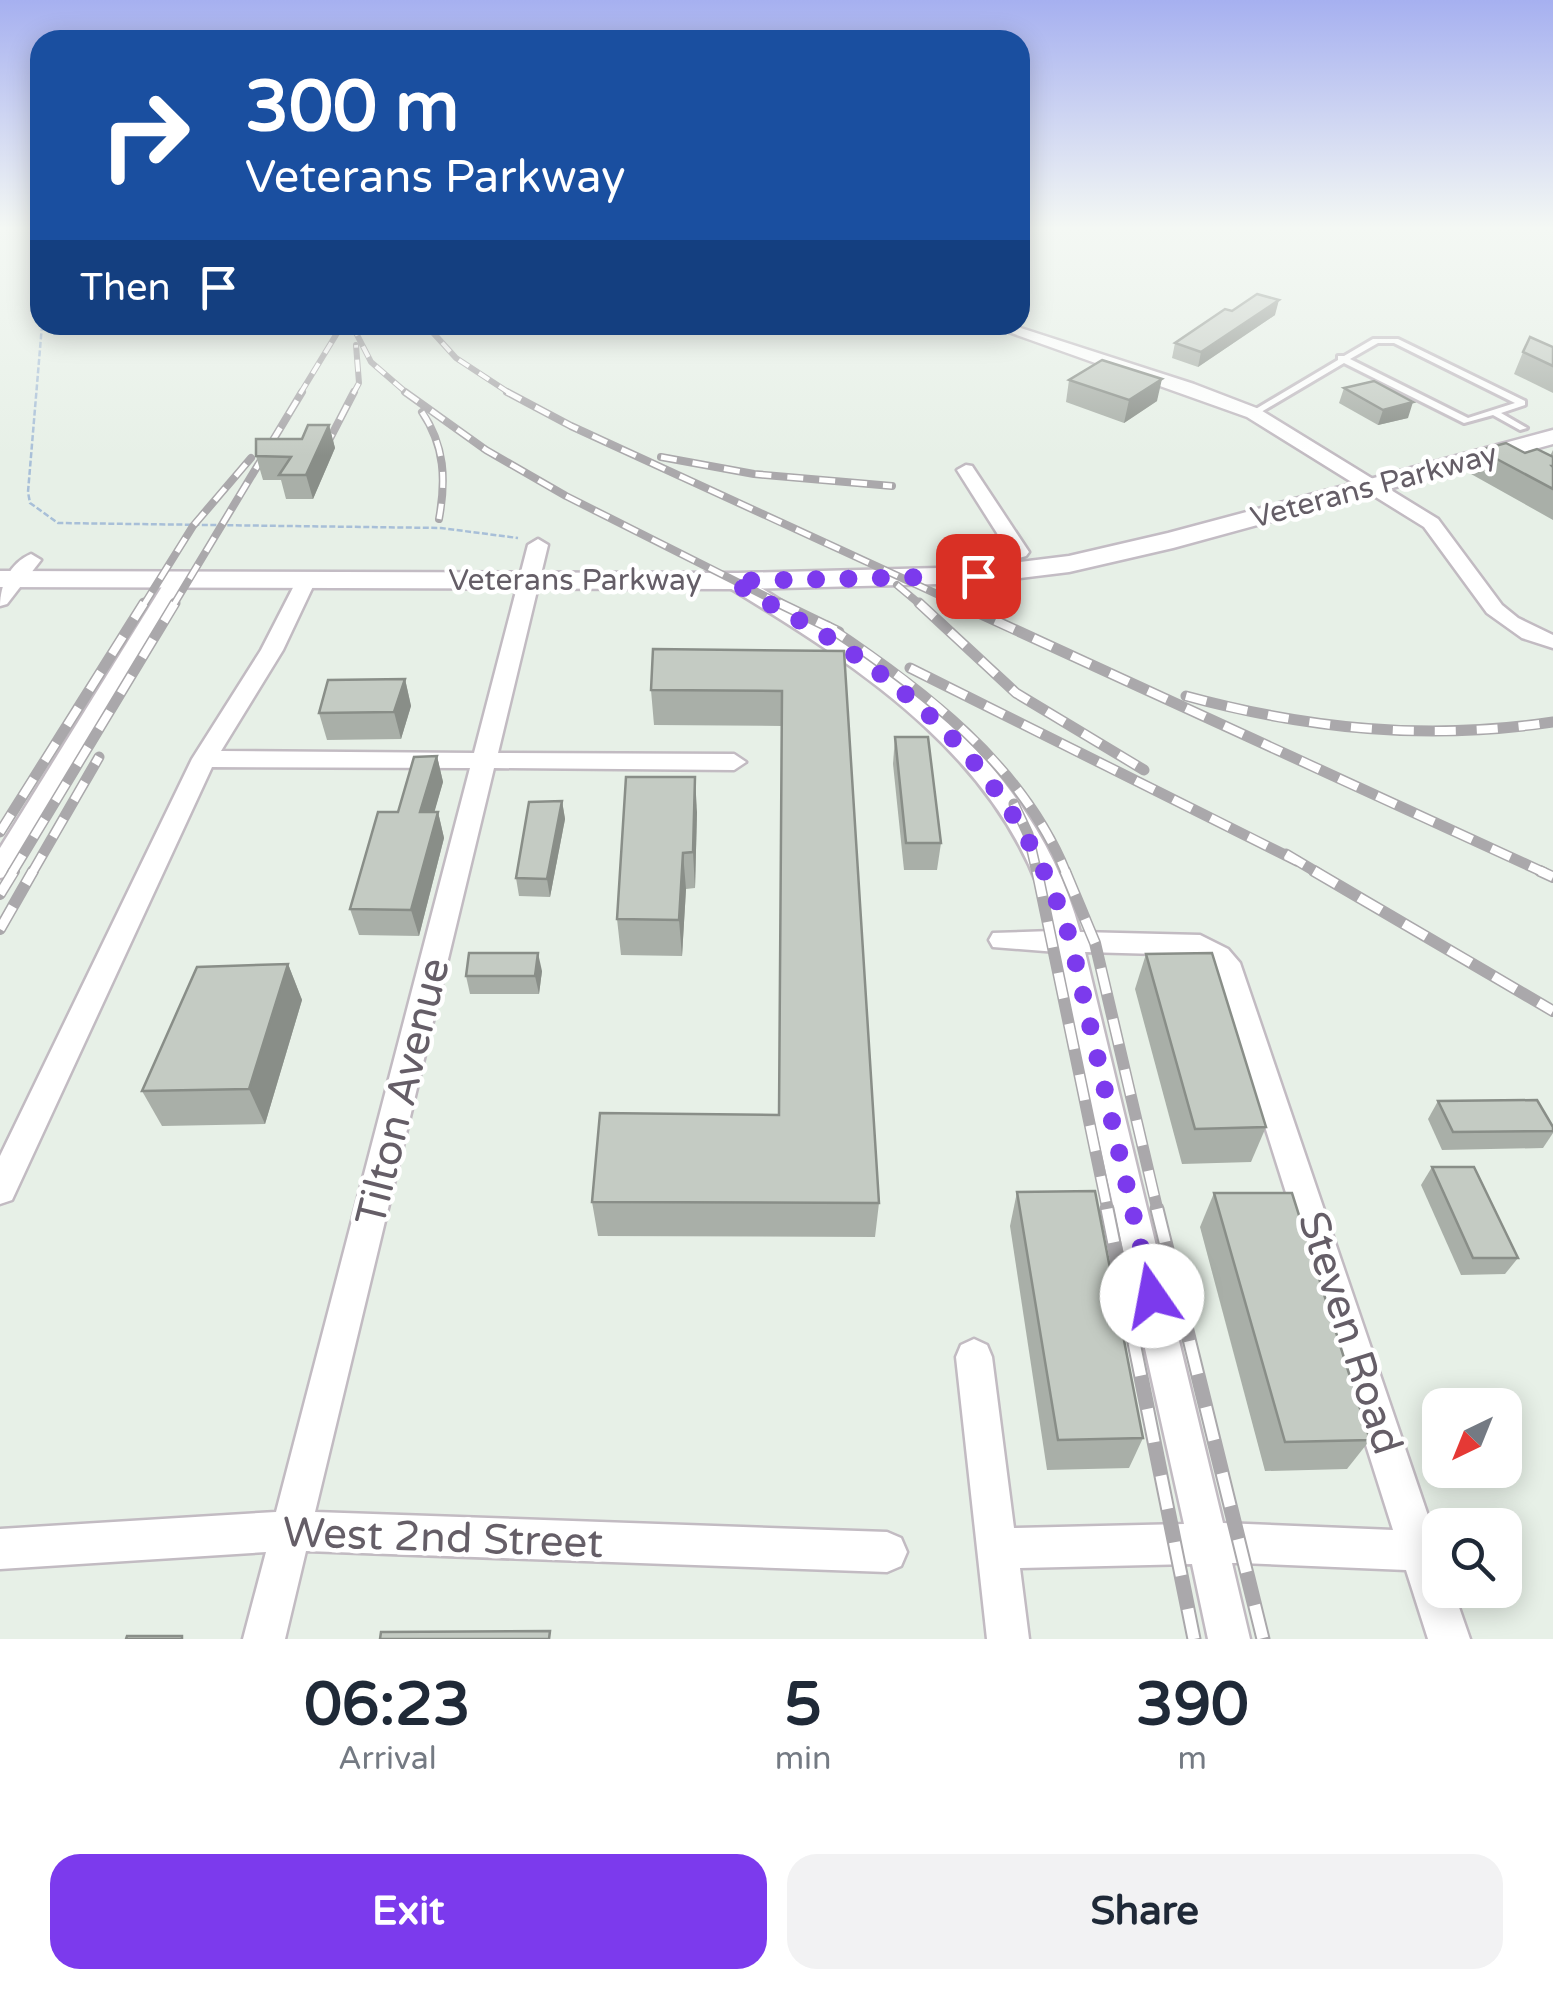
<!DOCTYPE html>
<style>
:root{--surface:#fff;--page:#f2f2f3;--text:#1f2937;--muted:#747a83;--accent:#7c3aed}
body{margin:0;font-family:"Varela Round",sans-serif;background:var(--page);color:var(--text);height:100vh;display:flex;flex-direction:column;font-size:38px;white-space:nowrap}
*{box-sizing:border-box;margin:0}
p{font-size:32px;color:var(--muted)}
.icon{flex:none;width:55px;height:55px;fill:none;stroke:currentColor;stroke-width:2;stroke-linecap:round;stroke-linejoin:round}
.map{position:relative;height:1639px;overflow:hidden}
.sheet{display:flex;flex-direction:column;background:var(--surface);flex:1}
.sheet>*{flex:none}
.guide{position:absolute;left:30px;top:30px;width:1000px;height:305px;border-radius:30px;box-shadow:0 5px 25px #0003;background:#1a4fa0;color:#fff;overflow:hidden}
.needle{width:65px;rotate:223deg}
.tools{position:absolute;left:1422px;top:1388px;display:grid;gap:20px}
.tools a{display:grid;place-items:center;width:100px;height:100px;border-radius:20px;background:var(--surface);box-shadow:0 5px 25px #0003;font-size:50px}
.pin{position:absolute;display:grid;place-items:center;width:85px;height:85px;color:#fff;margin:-42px;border-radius:20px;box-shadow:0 5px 15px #0006}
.me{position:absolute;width:110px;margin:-55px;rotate:348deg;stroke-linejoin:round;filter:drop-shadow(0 0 8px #0008)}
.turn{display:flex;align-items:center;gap:35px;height:210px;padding:0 50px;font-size:45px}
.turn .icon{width:130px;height:130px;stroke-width:2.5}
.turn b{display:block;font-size:70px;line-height:85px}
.then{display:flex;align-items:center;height:95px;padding:0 50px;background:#0003;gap:20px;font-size:38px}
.eta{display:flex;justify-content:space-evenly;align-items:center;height:170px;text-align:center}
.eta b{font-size:60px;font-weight:700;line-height:70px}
.primary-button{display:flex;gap:20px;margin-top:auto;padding:20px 50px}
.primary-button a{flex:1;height:115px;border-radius:30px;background:var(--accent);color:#fff;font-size:40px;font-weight:700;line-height:115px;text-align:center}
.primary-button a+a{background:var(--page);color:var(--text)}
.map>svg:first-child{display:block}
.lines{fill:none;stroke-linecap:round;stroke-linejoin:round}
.lane-casing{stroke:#c2bbc2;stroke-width:6}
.street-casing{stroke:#c2bbc2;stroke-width:5}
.secondary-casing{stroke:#c3bcc4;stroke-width:5}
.path{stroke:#a8bfd8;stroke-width:2.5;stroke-dasharray:6 2.5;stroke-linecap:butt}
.lane{fill:#fff;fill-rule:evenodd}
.street{fill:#fff;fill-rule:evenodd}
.secondary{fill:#fff;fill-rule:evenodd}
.rail-far4-casing{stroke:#aaa8ab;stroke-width:6}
.rail-far3-casing{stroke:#aaa8ab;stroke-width:8}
.rail-far2-casing{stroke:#aaa8ab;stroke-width:11}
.rail-far1-casing{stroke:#aaa8ab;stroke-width:12}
.rail-casing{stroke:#aaa8ab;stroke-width:15}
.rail-far4{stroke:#fff;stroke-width:4;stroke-dasharray:12;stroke-linecap:butt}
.rail-far3{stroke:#fff;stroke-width:5;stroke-dasharray:16;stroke-linecap:butt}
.rail-far2{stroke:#fff;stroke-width:8;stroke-dasharray:21;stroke-linecap:butt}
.rail-far1{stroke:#fff;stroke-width:9;stroke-dasharray:26;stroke-linecap:butt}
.rail{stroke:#fff;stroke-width:11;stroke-dasharray:34;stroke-linecap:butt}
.wall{fill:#a9afa8}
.shaded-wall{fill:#898e88}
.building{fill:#c4cbc3;stroke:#898e88;stroke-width:2.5}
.route{stroke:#7c3aed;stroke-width:18;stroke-dasharray:0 32.4}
.labels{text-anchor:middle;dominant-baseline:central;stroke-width:9;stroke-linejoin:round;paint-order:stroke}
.far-street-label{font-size:30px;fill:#655e67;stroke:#fff}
.near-street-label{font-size:42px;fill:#655e67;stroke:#fff}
</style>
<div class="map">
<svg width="1553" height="1639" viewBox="0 0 1553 1639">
<rect width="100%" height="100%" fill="#e7f0e7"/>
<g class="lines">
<!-- lane casing -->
<g class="lane-casing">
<path id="lane" d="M1373,339H1398L1525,401V405L1501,413L1527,428L1520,430L1493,415L1464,423L1344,363L1256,415L1249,413L1338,360V356H1344ZM1378,343H1394L1515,403L1468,418L1350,359Z"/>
</g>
<!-- street casing -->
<g class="street-casing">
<g id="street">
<polygon points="989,325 1011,325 1194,384 1259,409 1438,519 1502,605 1518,618 1553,635 1553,648 1522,638 1487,613 1424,527 1247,417"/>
<polygon points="966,465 972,466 1029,552 1026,556 1019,558 1009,552 957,470"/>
<polygon points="538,539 548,545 498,753 734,754 746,762 734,770 494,768 315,1512 887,1532 901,1538 907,1552 901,1566 887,1572 306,1551 285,1639 243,1639 266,1552 0,1569 0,1529 276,1512 470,768 212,767 12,1200 0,1204 0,1156 192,759 261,650 299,576 313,576 316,580 283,650 221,751 474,753 528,545"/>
<path d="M31,554L41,560L7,604L0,606C0,585 10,563 31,554Z"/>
<polygon points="176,574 186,580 9,876 0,878 0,848 166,580"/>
<path d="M732,575C757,582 783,603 805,616C928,688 1042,790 1080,932L1200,935L1228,949L1240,963L1440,1551V1590H1453L1470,1639H1428L1406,1570L1241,1563H1232L1250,1639H1208L1192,1564L1020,1568L1029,1639H987L956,1357L961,1345L974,1339L987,1345L992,1357L1014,1528L1184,1524L1057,952L993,947L989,940L993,933L1052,931C1012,764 863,669 725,585L722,581ZM1085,952L1195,955L1217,975L1393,1530L1223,1523Z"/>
</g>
</g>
<!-- secondary casing -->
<g class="secondary-casing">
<polygon id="secondary" points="1553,430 1553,444 1173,548 1069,572 978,583 738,589 0,587 0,571 738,573 978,567 1069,556 1168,533"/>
</g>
<!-- path -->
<polyline class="path" points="42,325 28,492 30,503 58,523 441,528 518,538"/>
<!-- lane -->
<use href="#lane" class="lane"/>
<!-- street -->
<use href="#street" class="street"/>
<!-- secondary -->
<use href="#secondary" class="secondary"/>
<!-- rail-far4 casing -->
<g class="rail-far4-casing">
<g id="rail-far4">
<polyline points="352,325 371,362 408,394"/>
<polyline points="426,325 456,358 511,394"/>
<polyline points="300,394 342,325"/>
<polyline points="353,394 359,383 356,345"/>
</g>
</g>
<!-- rail-far3 casing -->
<g class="rail-far3-casing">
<g id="rail-far3">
<polyline points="405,392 486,450 566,496 785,606"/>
<polyline points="507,392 571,426 963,606"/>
<path d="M422,412C445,446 446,480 439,519"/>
<polyline points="325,448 354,392"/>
<polyline points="661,457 754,474 892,486"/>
<polyline points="897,585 922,606"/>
<polyline points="143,606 193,526 251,458"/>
<polyline points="173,606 302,392"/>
</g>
</g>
<!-- rail-far2 casing -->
<g class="rail-far2-casing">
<g id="rail-far2">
<polyline points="779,603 839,632"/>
<polyline points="919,603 1016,693 1144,770"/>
<polyline points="957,603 1545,873"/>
<path d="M827,626C922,689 1022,764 1066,873"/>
<polyline points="910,668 1297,861"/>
<path d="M1186,696C1308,729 1427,741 1553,722"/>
<polyline points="1014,804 1028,834 1037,873"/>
<polyline points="0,832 144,603"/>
<polyline points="1286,854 1318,873"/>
<polyline points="12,873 175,603"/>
<polyline points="32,873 99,757"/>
</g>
</g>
<!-- rail-far1 casing -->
<g class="rail-far1-casing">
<g id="rail-far1">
<polyline points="1037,871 1108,1212"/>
<polyline points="1065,871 1095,943 1158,1212"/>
<polyline points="1314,871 1553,1011"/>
<polyline points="1540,871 1553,877"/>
<polyline points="0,894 14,871"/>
<polyline points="0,929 33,871"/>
</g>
</g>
<!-- rail casing -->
<g class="rail-casing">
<g id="rail">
<polyline points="1107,1209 1194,1639"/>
<polyline points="1157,1209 1263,1639"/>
</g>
</g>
<!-- rail-far4 -->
<use href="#rail-far4" class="rail-far4"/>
<!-- rail-far3 -->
<use href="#rail-far3" class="rail-far3"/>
<!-- rail-far2 -->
<use href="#rail-far2" class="rail-far2"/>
<!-- rail-far1 -->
<use href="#rail-far1" class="rail-far1"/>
<!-- rail -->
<use href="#rail" class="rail"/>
</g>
<!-- wall -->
<g class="wall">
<polygon points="1232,311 1275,315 1198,367 1172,358 1175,343"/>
<polygon points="1553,347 1553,393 1514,374 1523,352"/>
<polygon points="1069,380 1157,401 1124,423 1066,402"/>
<polygon points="1344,388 1408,418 1378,425 1339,403"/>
<polygon points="329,425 335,448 313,499 286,499 281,480 263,480 256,456 302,439"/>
<polygon points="1480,450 1550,456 1553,450 1553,520 1471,474"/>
<polygon points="844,651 879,1203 875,1237 598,1236 592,1202 779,1115 782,726 654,725 651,690"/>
<polygon points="405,679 411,706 401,739 327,740 319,713"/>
<polygon points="895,737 941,843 937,870 904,870 893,764"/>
<polygon points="437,756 443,782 434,812 438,812 444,838 419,936 359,935 350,909 398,812"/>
<polygon points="562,801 565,819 550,897 519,896 516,878"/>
<polygon points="697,812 695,888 686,889 682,956 621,955 617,919"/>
<polygon points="1146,954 1266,1127 1251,1162 1182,1164 1135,989"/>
<polygon points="288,964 302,1000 265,1124 162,1126 142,1091"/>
<polygon points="542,971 539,994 470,994 466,976"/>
<polygon points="1438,1101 1553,1127 1553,1133 1543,1148 1442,1150 1428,1119"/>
<polygon points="1432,1167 1518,1258 1505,1274 1461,1275 1421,1185"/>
<polygon points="1017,1192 1143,1438 1129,1468 1047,1470 1010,1226"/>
<polygon points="1214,1193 1370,1440 1347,1469 1265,1471 1200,1227"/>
</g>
<!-- shaded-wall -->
<g class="shaded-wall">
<polygon points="1279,300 1275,315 1198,367 1201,352"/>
<polygon points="1162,379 1157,401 1124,423 1129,400"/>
<polygon points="1413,402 1408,418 1378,425 1383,410"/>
<polygon points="329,425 335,448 313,499 306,475"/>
<polygon points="405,679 411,706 401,739 394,712"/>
<polygon points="437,756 443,782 427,838 420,812"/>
<polygon points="695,777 697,812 695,888 693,852"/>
<polygon points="562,801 565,819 550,897 547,879"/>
<polygon points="438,812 444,838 419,936 411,910"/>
<polygon points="683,853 686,889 682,956 679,920"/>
<polygon points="538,953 542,971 539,994 535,976"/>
<polygon points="288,964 302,1000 265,1124 249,1089"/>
</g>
<!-- building -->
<g class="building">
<polygon points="1257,294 1279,300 1201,352 1175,343 1225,309 1232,311"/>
<polygon points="1530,337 1553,347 1553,366 1523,352"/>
<polygon points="1102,360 1162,379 1129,400 1069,380"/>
<polygon points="1374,381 1413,402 1383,410 1344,388"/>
<polygon points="308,425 329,425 306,475 279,475 291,457 256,456 256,439 302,439"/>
<polygon points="1506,443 1525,453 1537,449 1553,457 1553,466 1552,466 1553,467 1553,489 1480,450"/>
<polygon points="653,649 844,651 879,1203 592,1202 600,1113 779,1115 782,691 651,690"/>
<polygon points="405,679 394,712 319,713 328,680"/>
<polygon points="895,737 928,737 941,843 906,843"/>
<polygon points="437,756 420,812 438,812 411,910 350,909 378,812 398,812 414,757"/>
<polygon points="626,777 695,777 693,852 683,853 679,920 617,919"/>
<polygon points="562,801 547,879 516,878 529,802"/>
<polygon points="469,953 538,953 535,976 466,976"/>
<polygon points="1212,953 1266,1127 1195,1129 1146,954"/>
<polygon points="288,964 249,1089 142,1091 197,967"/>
<polygon points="1537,1100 1553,1127 1553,1131 1453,1132 1438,1101"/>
<polygon points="1432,1167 1474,1167 1518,1258 1473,1258"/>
<polygon points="1095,1191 1143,1438 1058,1440 1017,1192"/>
<polygon points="1214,1193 1292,1193 1370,1440 1285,1442"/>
<polygon points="550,1631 549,1639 380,1639 381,1632"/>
<polygon points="127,1636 182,1636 182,1639 126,1639"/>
</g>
<!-- sky -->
<linearGradient id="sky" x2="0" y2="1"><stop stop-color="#a6b0f0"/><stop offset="0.5" stop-color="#f4f8f4"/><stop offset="1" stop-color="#f4f8f4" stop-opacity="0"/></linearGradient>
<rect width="1553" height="456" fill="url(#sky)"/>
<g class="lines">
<!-- route -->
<path class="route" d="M978,576L732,581C768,605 808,623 843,647C954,722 1032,814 1071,942L1152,1296"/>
</g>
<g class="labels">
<!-- far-street labels -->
<g class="far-street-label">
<text transform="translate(1374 486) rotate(-15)">Veterans Parkway</text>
<text x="575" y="580">Veterans Parkway</text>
</g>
<!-- near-street labels -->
<g class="near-street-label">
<text transform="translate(403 1092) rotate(-76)">Tilton Avenue</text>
<text transform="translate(1350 1333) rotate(72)">Steven Road</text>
<text transform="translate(443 1538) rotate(2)">West 2nd Street</text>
</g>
</g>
</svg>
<div class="tools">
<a><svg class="needle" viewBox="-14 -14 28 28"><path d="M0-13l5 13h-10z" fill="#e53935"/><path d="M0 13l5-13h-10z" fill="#747a83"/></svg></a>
<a><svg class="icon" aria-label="search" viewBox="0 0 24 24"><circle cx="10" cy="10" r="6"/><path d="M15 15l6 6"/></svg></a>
</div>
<div class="pin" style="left:978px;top:576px;background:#d93025"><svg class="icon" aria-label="arrive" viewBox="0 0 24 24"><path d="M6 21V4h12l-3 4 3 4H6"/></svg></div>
<svg class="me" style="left:1152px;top:1296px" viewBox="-20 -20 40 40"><circle r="19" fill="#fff"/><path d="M0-13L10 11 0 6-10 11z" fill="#7c3aed"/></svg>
<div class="guide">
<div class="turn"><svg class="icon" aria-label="right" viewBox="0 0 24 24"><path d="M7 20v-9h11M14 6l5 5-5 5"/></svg><div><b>300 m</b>Veterans Parkway</div></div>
<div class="then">Then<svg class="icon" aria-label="arrive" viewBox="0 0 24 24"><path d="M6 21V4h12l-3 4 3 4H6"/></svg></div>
</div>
</div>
<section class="sheet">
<div class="eta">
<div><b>06:23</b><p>Arrival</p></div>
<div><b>5</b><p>min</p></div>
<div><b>390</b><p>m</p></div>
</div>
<div class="primary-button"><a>Exit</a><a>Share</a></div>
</section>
